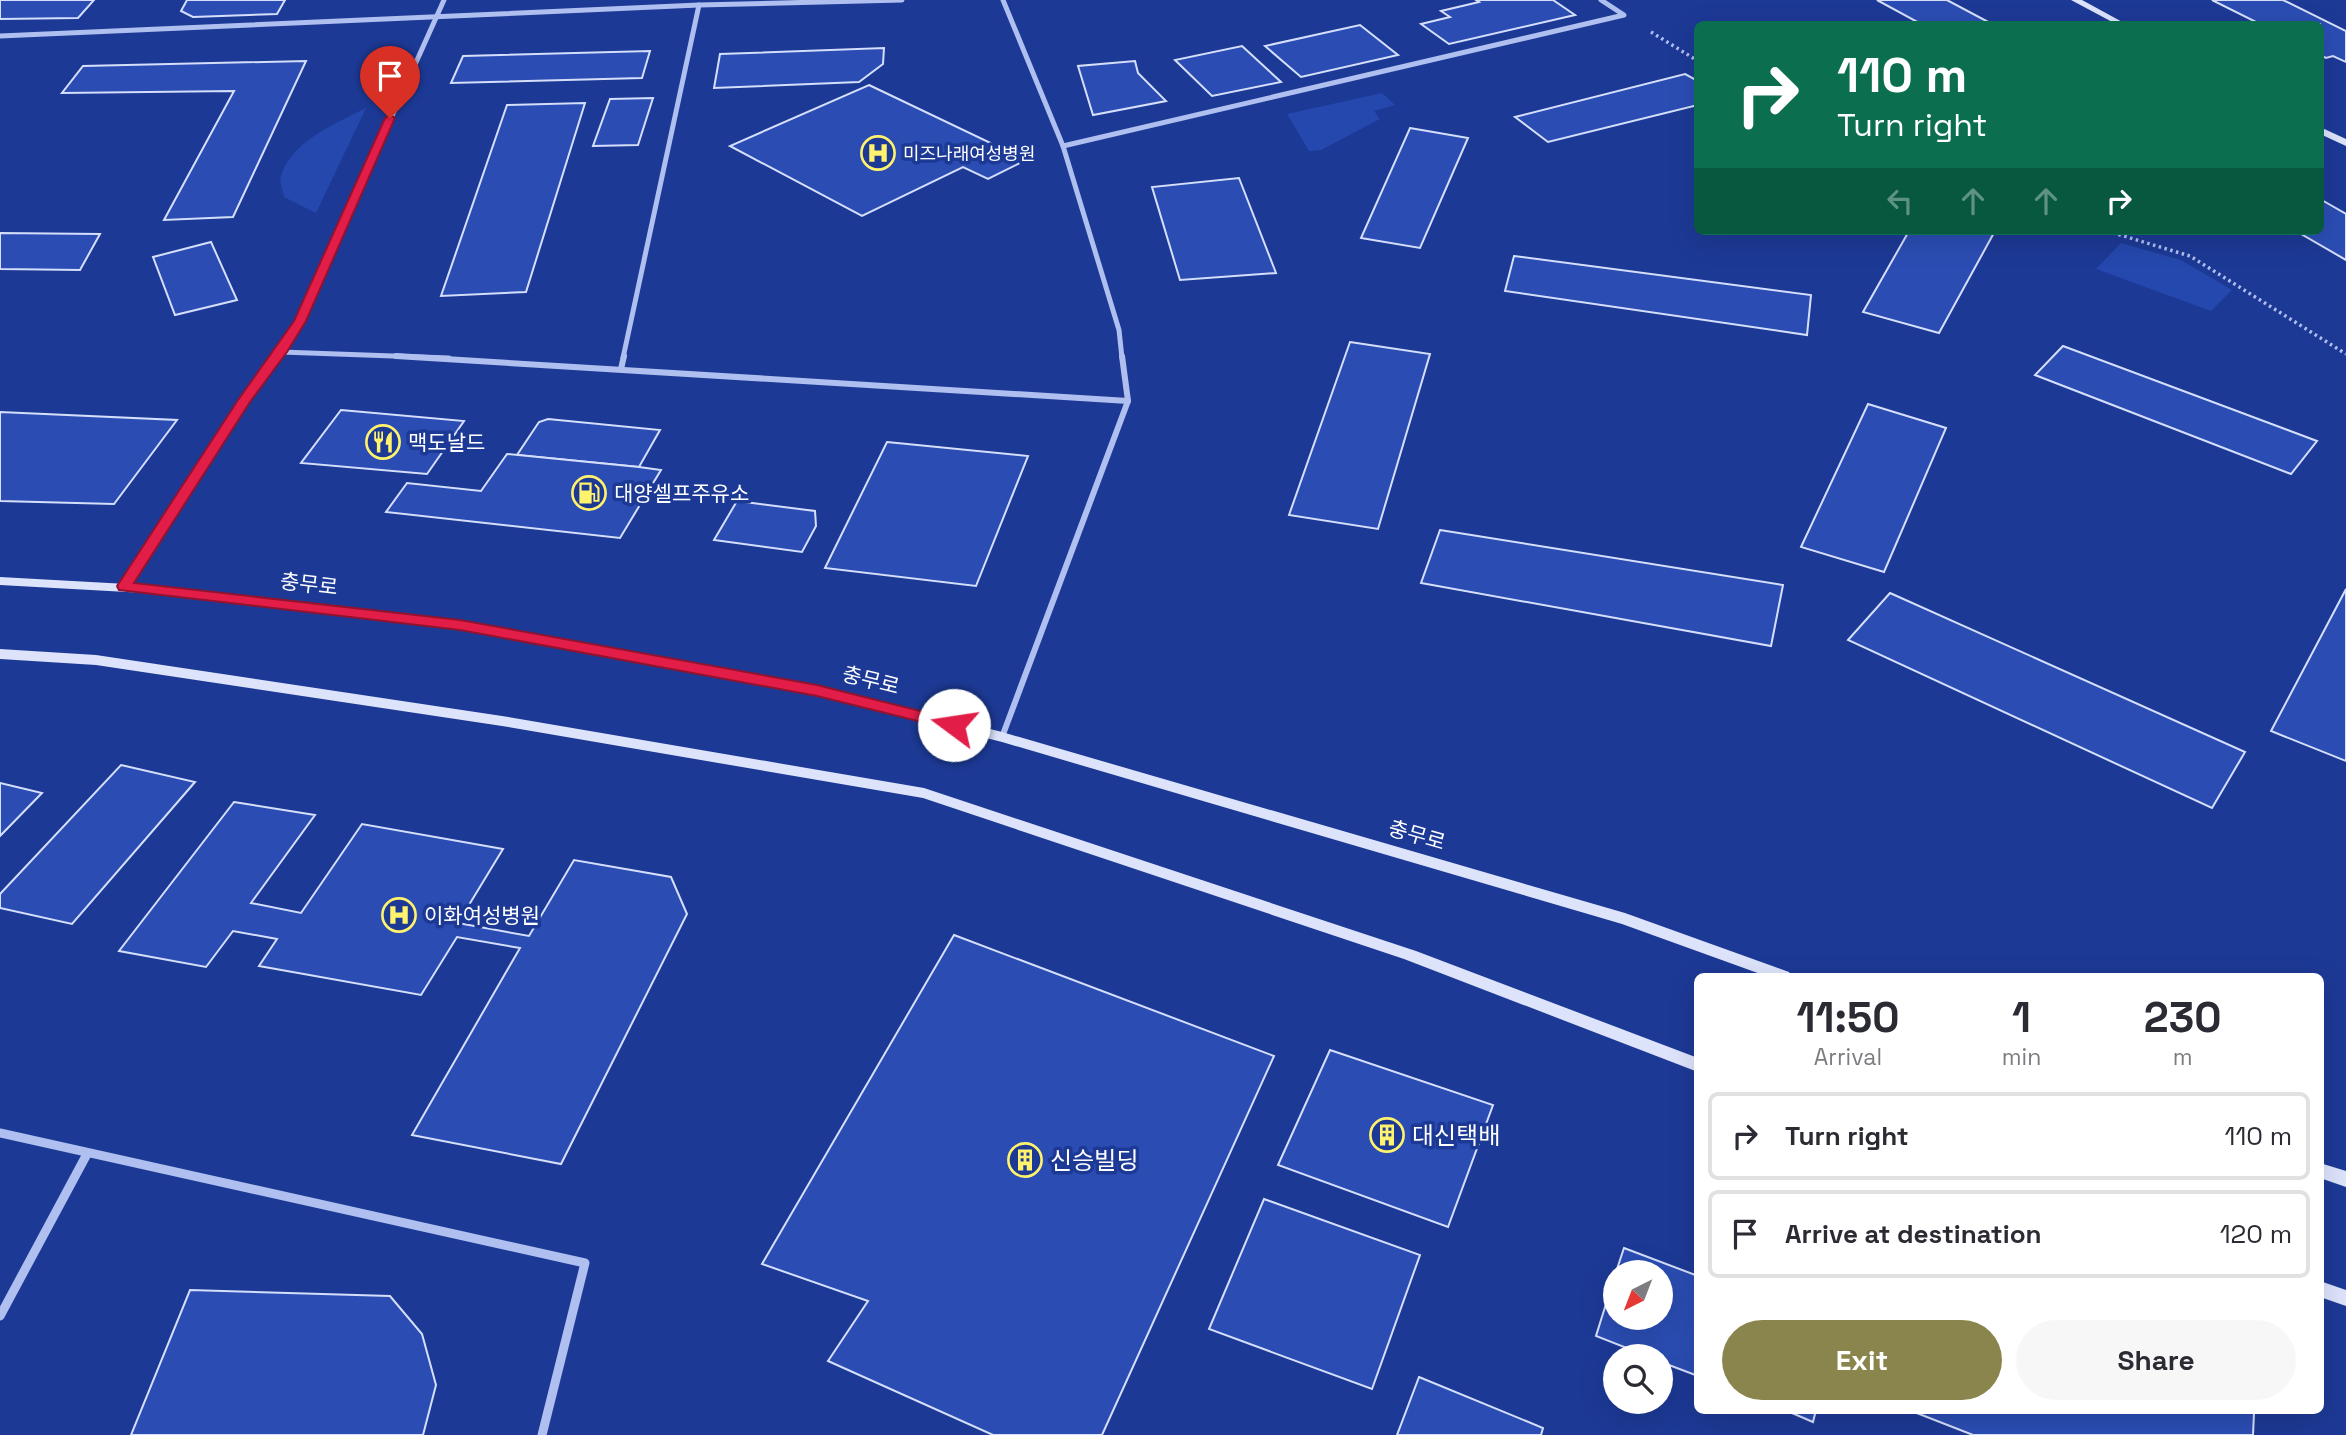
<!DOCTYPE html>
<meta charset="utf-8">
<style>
:root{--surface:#fff;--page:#f7f7f7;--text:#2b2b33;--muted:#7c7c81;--line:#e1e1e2;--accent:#8a854d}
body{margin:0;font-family:"Space Grotesk","Noto Sans KR",sans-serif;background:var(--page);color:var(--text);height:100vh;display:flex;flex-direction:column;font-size:26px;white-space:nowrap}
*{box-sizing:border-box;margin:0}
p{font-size:23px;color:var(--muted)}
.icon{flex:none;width:38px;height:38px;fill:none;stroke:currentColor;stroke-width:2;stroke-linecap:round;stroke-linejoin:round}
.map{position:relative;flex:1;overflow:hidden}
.details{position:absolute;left:1694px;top:973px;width:630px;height:441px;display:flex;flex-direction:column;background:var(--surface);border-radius:10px;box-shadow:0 7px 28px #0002}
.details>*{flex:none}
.guide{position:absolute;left:1694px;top:21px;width:630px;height:214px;border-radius:10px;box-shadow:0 7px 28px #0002;background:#0b6e4f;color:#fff;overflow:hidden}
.needle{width:46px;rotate:222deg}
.tools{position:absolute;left:1603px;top:1260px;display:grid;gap:14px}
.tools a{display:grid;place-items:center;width:70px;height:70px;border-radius:50%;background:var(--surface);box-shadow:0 7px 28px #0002;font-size:35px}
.pin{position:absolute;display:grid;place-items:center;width:60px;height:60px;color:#fff;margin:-72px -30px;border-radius:50% 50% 50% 0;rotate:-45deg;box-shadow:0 0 7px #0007}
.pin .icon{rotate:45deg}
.me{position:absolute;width:77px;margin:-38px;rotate:284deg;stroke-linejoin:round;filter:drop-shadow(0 0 5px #0008)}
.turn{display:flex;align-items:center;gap:24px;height:147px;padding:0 28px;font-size:32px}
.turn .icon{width:91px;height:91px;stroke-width:2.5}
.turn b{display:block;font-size:49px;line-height:60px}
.lanes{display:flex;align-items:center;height:66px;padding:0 28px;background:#0003;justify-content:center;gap:35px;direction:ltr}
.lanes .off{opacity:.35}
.eta{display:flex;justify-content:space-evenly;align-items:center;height:119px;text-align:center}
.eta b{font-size:42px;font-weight:700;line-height:49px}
.primary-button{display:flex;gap:14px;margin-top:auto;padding:14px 28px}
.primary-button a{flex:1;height:80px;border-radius:42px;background:var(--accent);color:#fff;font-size:28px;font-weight:700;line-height:80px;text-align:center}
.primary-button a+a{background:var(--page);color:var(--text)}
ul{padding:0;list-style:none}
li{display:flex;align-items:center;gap:21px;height:88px;margin:0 14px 10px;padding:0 14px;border:4px solid var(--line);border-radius:10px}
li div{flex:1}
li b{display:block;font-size:26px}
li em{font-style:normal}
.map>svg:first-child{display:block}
.green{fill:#2548ae}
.building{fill:#2b4db3;stroke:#d5dffb;stroke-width:2}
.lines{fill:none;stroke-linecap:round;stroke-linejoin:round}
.path{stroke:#afbfef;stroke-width:3.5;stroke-dasharray:2.5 3.5;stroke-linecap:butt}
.street-far2{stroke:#afbfef;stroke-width:5}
.street-far1{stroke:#afbfef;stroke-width:6}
.street{stroke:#afbfef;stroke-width:9}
.secondary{fill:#dce3fb;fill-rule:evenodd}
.route{fill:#e11d48;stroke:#92132f;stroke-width:2}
.labels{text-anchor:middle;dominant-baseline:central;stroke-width:7;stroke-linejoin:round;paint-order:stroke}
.far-poi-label{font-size:18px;fill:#fff;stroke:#1c3995;text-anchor:start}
.poi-label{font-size:21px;fill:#fff;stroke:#1c3995;text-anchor:start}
.street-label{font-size:21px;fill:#fff;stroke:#1c3995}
.near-poi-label{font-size:24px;fill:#fff;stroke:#1c3995;text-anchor:start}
</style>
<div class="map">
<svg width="2346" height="1435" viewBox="0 0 2346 1435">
<rect width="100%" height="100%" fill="#1c3995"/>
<!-- green -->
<g class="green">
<polygon points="1382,93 1395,105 1374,111 1380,119 1321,150 1309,151 1287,114"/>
<path d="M366,108L316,213L284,197C283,191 279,182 281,176C291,141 337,123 366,108Z"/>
<polygon points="2121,243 2181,260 2232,290 2211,311 2096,269"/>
</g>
<!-- building -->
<g class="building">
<polygon points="0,0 94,0 78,18 0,19"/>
<polygon points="187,0 285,0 277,14 193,17 181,11"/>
<polygon points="1476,0 1553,0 1575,15 1449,44 1421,24 1450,17 1441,11 1479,2"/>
<polygon points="1877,0 1947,0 1992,24 1921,24"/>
<polygon points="2212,0 2283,0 2346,31 2346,62 2333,56 2326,58 2320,55 2320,24 2260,24"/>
<polygon points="1360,25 1398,55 1301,77 1265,46"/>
<polygon points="1242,46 1281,82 1212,96 1175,60"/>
<polygon points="884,48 883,64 859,82 714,88 720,54"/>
<polygon points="650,51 642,78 451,83 463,56"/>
<polygon points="306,61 233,217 164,220 234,91 62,93 83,66"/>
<polygon points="1135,61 1138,73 1166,101 1093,115 1078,66"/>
<polygon points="1685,74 1698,81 1698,105 1548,142 1515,117"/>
<polygon points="869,85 1026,160 988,179 963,167 862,216 730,146"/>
<polygon points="653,98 638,145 593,146 610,99"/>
<polygon points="585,103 526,292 441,296 507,105"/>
<polygon points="1410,128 1468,138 1420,248 1361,238"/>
<polygon points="1239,178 1276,273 1180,280 1152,187"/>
<polygon points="2320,199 2346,214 2346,260 2296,231 2320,231"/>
<polygon points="1909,231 1995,231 1939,333 1863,312"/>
<polygon points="0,233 100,234 80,270 0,269"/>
<polygon points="211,242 237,300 175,315 153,257"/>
<polygon points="1514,256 1811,295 1807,335 1505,291"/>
<polygon points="1350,342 1430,354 1378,529 1289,515"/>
<polygon points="2063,346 2317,441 2291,474 2035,375"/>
<polygon points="1868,404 1946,428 1884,572 1801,547"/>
<polygon points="341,410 464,421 427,474 301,463"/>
<polygon points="0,412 177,420 114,504 0,501"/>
<polygon points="548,419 660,430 639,467 517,455 539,422"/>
<polygon points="887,442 1028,456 976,586 825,568"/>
<polygon points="507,454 639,467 661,470 620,538 386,512 407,483 481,491"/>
<polygon points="737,501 815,511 816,526 802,552 714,540"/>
<polygon points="1440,530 1783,585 1771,646 1421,583"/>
<polygon points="2346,589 2346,761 2271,731"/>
<polygon points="1890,593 2245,752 2212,808 1848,640"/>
<polygon points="121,765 195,782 72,924 0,908 0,894"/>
<polygon points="0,783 42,793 0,836"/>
<polygon points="234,802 315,815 251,903 301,913 362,824 503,849 458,923 529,936 574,860 671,877 687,914 561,1164 412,1135 520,948 457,937 421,995 259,966 277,939 233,931 206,967 119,951"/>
<polygon points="954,935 1274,1056 1102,1435 993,1435 828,1361 868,1301 762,1264"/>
<polygon points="1330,1050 1493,1105 1448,1227 1278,1165"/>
<polygon points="1264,1199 1420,1255 1372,1389 1209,1329"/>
<polygon points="1624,1248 1698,1276 1698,1376 1661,1362 1661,1356 1647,1356 1596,1336 1615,1275 1615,1318 1661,1318 1661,1272 1616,1272"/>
<polygon points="190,1290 390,1296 422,1334 436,1385 423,1435 131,1435"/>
<polygon points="1419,1377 1543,1428 1541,1435 1397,1435"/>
<polygon points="1785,1410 1816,1410 1813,1422"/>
<polygon points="1909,1410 2248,1410 2254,1413 2253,1435 1973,1435"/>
</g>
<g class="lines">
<!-- path -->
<g class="path">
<polyline points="1651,32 1698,61"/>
<polyline points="2107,231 2190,256 2346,354"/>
</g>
<!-- street-far2 -->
<g class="street-far2">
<polyline points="1003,0 1063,146"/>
<polyline points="0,36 699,5 902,0"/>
<polyline points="281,352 300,321 444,0"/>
<polyline points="277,358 281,352 449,358"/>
<polyline points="623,358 699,5"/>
<polyline points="1122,358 1119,330 1063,146 1624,15 1601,0"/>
</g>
<!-- street-far1 -->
<g class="street-far1">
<polyline points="396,356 1128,401"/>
<polyline points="621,369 624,356"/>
<polyline points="124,586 245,400 278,356"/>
<polyline points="1002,737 1128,401 1122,356"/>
</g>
<!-- street -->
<g class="street">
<polyline points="0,1133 585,1263 542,1435"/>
<polyline points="0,1316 87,1154"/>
</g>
<!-- secondary -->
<g class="secondary">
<polygon points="2071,0 2082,0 2126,24 2116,24"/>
<polygon points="2320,127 2346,139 2346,146 2320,134"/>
<polygon points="0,577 163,586 460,622 816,685 1002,732 1625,913 1789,972 1791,976 1766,976 1622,924 1002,742 816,695 460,630 163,594 0,585"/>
<polygon points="0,649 96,655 502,716 924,788 1416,951 1698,1058 1698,1072 1404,959 923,798 502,726 96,665 0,659"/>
<polygon points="2320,1163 2346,1171 2346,1187 2320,1178"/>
<polygon points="2320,1281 2346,1290 2346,1306 2320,1297"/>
</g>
</g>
<!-- route -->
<polygon class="route" points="390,115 395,118 306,321 287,352 250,402 134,583 460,620 817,685 960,721 962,725 960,729 954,730 817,696 460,630 119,590 117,586 119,583 238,400 294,321 385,118"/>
<!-- icons -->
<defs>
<g id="hospital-ring" transform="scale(1.75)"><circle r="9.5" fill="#1c3995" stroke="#fff26d" stroke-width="1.5"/><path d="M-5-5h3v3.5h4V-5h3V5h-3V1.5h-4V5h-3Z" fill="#fff26d"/></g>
<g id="restaurant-ring" transform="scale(1.75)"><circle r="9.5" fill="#1c3995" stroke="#fff26d" stroke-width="1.5"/><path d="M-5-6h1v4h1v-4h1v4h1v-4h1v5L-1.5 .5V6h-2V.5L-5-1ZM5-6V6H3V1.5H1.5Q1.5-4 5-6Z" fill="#fff26d"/></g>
<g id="fuel-ring" transform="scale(1.75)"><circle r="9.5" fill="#1c3995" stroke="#fff26d" stroke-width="1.5"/><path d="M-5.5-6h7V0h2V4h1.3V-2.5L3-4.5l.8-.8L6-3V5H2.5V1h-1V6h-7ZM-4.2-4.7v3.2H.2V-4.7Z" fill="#fff26d"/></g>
<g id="building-ring" transform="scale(1.75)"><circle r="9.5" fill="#1c3995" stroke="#fff26d" stroke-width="1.5"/><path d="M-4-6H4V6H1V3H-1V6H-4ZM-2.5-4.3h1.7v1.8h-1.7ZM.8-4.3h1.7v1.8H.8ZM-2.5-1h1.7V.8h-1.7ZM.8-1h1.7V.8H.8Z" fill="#fff26d"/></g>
</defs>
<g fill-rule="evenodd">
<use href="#hospital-ring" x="878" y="153"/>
<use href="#restaurant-ring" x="383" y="442"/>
<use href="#fuel-ring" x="589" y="493"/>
<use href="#hospital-ring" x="399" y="915"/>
<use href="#building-ring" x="1387" y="1135"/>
<use href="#building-ring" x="1025" y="1160"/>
</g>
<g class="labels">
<!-- far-poi labels -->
<g class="far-poi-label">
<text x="903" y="153">미즈나래여성병원</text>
</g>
<!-- poi labels -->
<g class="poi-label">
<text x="408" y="442">맥도날드</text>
<text x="614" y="493">대양셀프주유소</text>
<text x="424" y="915">이화여성병원</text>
</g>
<!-- street labels -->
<g class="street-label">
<text transform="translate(309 584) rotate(7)">충무로</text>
<text transform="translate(871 680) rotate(14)">충무로</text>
<text transform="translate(1417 835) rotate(16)">충무로</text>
</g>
<!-- near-poi labels -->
<g class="near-poi-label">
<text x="1412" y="1135">대신택배</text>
<text x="1050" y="1160">신승빌딩</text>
</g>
</g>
</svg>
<div class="tools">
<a><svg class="needle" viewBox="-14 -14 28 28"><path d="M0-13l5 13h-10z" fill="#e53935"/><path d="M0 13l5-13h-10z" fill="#7c7c81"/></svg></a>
<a><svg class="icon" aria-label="search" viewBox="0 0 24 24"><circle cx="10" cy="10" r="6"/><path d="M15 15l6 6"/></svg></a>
</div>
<div class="pin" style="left:390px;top:118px;background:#d93025"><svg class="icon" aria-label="arrive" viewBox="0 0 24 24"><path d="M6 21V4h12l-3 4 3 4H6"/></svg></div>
<svg class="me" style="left:954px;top:725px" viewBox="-20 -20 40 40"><circle r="19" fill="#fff"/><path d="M0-13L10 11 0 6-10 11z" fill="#e11d48"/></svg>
<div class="guide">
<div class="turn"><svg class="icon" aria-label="right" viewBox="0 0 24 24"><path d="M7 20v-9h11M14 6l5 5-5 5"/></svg><div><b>110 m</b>Turn right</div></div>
<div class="lanes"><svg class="icon off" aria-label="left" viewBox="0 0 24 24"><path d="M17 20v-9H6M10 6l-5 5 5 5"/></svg><svg class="icon off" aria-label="ahead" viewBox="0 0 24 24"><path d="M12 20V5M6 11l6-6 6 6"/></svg><svg class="icon off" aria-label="ahead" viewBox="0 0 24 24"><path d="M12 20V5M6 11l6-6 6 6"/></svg><svg class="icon" aria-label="right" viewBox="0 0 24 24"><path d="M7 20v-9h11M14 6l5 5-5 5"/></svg></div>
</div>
<section class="details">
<div class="eta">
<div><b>11:50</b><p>Arrival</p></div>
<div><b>1</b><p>min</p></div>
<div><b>230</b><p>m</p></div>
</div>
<ul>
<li><svg class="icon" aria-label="right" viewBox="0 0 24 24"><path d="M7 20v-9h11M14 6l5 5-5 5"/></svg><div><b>Turn right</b></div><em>110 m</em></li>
<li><svg class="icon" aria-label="arrive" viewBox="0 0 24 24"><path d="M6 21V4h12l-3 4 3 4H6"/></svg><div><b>Arrive at destination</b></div><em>120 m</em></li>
</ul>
<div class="primary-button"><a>Exit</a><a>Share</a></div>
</section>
</div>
